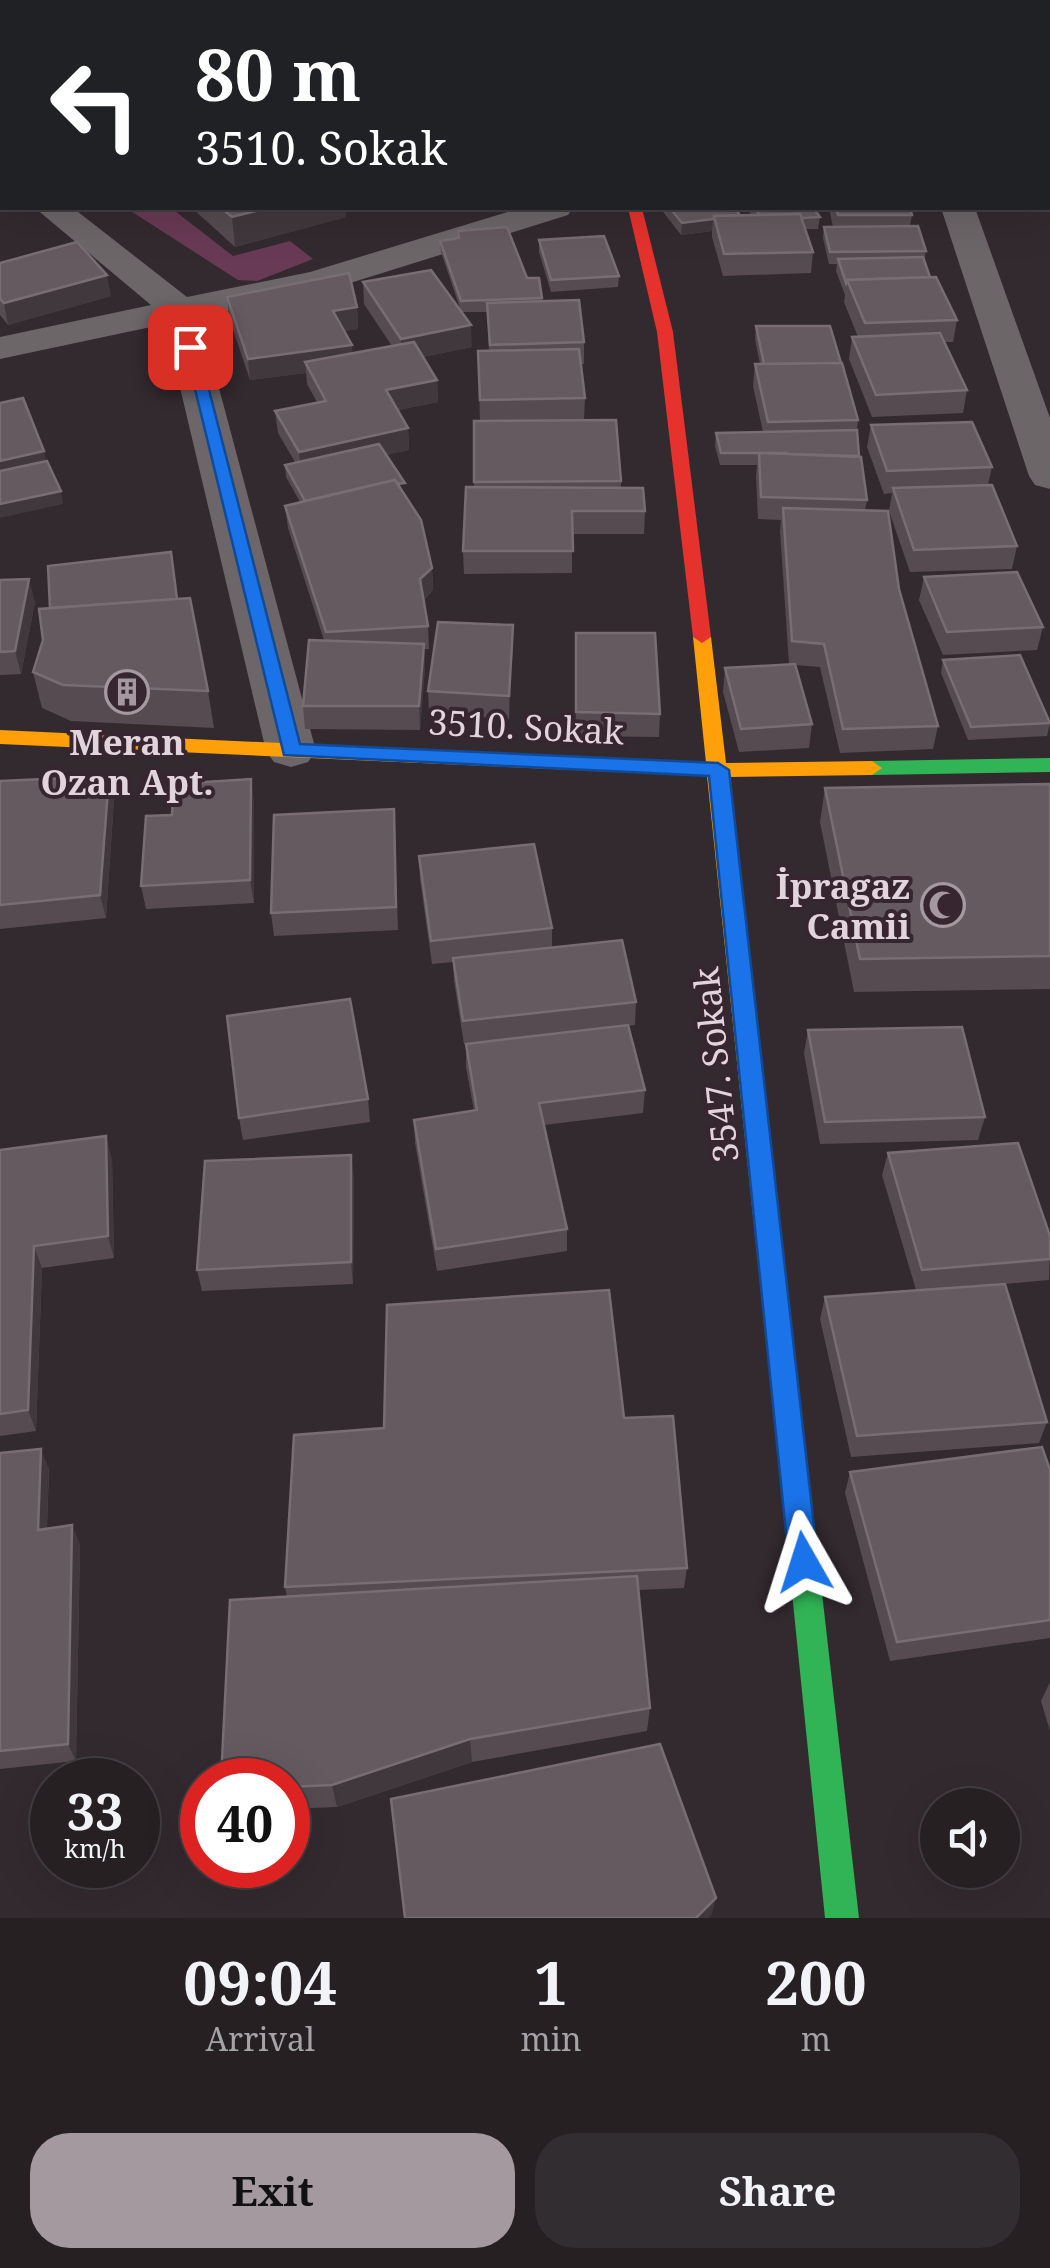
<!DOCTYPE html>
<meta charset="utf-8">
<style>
:root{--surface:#262023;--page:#322d30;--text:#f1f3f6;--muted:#a4a3a6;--line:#423e41;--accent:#a4999f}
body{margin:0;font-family:"Noto Serif",serif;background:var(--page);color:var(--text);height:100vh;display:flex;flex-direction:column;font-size:38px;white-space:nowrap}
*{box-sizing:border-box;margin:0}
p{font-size:32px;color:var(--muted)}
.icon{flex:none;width:55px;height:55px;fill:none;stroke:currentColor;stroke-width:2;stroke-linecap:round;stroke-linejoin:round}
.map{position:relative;height:1918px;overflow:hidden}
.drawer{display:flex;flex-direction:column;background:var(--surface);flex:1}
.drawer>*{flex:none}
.banner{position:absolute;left:0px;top:0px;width:1050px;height:210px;box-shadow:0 10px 40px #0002,0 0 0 2px var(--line);background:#202124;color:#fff;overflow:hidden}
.buttons{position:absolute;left:920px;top:1788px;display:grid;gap:20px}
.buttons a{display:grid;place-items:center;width:100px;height:100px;border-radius:50%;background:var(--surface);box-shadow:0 10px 40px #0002,0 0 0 2px var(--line);font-size:50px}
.speed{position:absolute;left:30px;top:1758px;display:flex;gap:20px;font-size:50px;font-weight:700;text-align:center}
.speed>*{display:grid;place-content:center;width:130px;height:130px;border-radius:50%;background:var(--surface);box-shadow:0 10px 40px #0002,0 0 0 2px var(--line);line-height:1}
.speed small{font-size:25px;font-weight:400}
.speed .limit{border:15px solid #d22;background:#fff;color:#111}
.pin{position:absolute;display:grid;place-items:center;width:85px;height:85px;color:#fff;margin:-42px;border-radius:20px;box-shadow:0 5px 15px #0006}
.me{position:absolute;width:110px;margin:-55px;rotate:354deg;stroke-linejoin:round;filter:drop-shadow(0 0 8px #0008)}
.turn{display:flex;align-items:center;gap:35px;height:210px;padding:0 30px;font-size:45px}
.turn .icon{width:130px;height:130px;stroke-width:2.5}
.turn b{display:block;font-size:70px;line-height:85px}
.eta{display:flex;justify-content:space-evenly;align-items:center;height:170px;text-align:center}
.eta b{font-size:60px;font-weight:700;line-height:70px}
.button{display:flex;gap:20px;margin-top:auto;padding:20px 30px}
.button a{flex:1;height:115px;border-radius:40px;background:var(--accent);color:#111;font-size:40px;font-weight:700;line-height:115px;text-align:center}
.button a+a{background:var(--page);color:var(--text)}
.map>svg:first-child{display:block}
.green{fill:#693a55}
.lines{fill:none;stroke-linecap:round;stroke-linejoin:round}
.street{fill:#6c6669;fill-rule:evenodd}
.fast{fill:#30b455;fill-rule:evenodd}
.slow{fill:#ff9f0a;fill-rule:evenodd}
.jam{fill:#e5322d;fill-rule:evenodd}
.wall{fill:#554b50}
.shaded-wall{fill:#41383d}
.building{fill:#645a5f;stroke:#776d73;stroke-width:2.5}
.route{fill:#1a73e8;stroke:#114b97;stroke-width:2.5}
.labels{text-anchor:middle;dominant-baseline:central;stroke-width:8;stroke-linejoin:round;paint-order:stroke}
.street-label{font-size:35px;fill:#e1d5db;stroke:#37262f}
.poi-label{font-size:35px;font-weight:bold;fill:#e1d5db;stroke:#37262f}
</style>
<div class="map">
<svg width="1050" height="1918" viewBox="0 0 1050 1918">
<rect width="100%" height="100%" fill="#332a2f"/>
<!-- green -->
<g class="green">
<polygon points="0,0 826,0 2,2 2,114"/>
<polygon points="126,208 171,208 233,256 290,241 313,259 257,281 238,280"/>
</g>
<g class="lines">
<!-- street -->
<g class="street">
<polygon points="0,156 2,157 2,178 0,177"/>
<polygon points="35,208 73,208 187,297 310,272 521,208 573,208 568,215 331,289 200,317 316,751 308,762 291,767 274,762 266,751 165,324 0,359 0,337 151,305"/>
<polygon points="941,208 975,208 1050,418 1050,489 1035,485 1029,476"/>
</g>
<!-- fast -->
<g class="fast">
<polygon points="1050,758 1050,772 872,775 862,768 872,761"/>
<polygon points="790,1422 800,1426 804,1435 859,1918 825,1918 776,1435 780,1426"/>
</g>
<!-- slow -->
<polygon class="slow" points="702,631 711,637 726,763 872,761 882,768 872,775 728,777 804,1435 800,1444 790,1448 780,1444 776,1435 707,776 0,744 0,730 706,763 693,637"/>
<!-- jam -->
<polygon class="jam" points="628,208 642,208 673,332 711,637 702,643 693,637 657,332"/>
</g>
<!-- wall -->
<g class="wall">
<polygon points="866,0 1036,0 1042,2 866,2"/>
<polygon points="1048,68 1050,68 1050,131 1048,133"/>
<polygon points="1048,133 1050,133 1050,175 1048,172"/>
<polygon points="1048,186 1050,186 1050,207 1048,204"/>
<polygon points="192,208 345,208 346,217 235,247"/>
<polygon points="660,208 734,208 740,215 752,215 745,208 813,208 820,217 818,229 805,229 813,252 811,273 723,276 712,237 712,231 681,235"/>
<polygon points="829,208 910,208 912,215 910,226 926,251 924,261 930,277 957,320 953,342 944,342 967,390 963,413 872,417 849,359 852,337 858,337 844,302 845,295 836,271 837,264 829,264 823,238 824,227 833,227"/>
<polygon points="458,231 527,278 542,298 542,302 584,342 584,364 581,364 585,398 584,420 621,481 621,487 645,511 644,534 572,534 572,573 464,574 463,551 474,487 474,421 480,421 478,351 489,351 487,312 462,312 472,347 423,357 437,380 438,402 398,410 408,428 409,450 386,455 405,496 432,568 433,590 424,600 428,626 429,649 424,649 425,667 420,730 305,729 303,706 324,640 288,528 285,506 300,502 286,477 285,465 295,462 278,433 275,411 317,402 307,384 306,373 250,380 229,318 227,297 357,307 358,329 344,331 352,345 352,353 392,346 364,304 363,282 461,311 441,252 440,241 458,238"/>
<polygon points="539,240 619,276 618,287 551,292 539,252"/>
<polygon points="0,263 111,296 8,325 0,315"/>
<polygon points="756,326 858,420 857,430 859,456 867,500 865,510 899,589 938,726 933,749 840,753 820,667 795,665 812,724 809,748 739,752 723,692 725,668 789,664 780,531 781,520 758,519 756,476 757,465 720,465 715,446 716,433 763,432 753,386 755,364 760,364 755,339"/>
<polygon points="871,425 992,467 988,485 1017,546 1012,569 910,572 889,511 892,493 884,494 867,447"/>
<polygon points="924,577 1043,627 1037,650 943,655 919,600"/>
<polygon points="0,580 35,602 21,674 0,675"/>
<polygon points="178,599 208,691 214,728 71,721 42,708 33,672"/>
<polygon points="513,625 509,719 429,714 428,691"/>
<polygon points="575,656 660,714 659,737 576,736"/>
<polygon points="943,660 1050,723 1047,736 968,740 941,673"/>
<polygon points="109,776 114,799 106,918 0,929 0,781"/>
<polygon points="251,779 254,803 254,903 146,909 141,886 172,815"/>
<polygon points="1050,784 1050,989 854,992 820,822 825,788"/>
<polygon points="394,809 398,930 274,936 271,913"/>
<polygon points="419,856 552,928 552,947 636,1002 635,1025 628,1026 645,1090 643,1113 544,1125 567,1229 567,1251 437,1271 415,1143 414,1120 474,1111 466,1067 466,1044 613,1027 464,1044 454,981 453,962 432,964 420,879"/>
<polygon points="808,1030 985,1117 978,1140 820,1144 804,1053"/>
<polygon points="368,1099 370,1122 243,1140 239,1118"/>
<polygon points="0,1150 112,1159 114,1258 42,1268 36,1431 0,1436"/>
<polygon points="888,1153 1050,1236 1049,1280 1005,1284 1047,1422 1039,1443 851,1457 820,1319 825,1297 916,1290 882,1175"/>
<polygon points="354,1177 353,1284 202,1291 197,1270"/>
<polygon points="624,1418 687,1568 684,1588 639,1590 650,1708 647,1731 472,1762 337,1807 288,1809 287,1597 285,1587"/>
<polygon points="0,1453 49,1469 47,1528 72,1525 80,1545 76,1761 0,1769"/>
<polygon points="1050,1470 1050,1638 890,1661 845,1493 850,1472"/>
<polygon points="1050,1682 1050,1731 1041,1701"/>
</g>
<!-- shaded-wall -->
<g class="shaded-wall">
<polygon points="268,208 345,208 346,217 235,247 232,217"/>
<polygon points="713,219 712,231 681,235 682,223"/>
<polygon points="107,275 111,296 8,325 4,303"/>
<polygon points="357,307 358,329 334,332 333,311"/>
<polygon points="471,325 472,347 402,361 401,339"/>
<polygon points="352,345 353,367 305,362 306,373 250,380 248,359"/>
<polygon points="437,380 438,402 387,412 386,390"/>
<polygon points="408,428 409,450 301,474 299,452"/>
<polygon points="44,451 49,474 0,484 0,461"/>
<polygon points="61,491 63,504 0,518 0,504"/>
<polygon points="432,568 433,590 421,602 420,579"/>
<polygon points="29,579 35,602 21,674 15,651"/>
<polygon points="513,625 513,648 509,719 509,696"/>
<polygon points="424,644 425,667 420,730 419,706"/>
<polygon points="109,776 114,799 106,918 100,895"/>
<polygon points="251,779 254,803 254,903 250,880"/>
<polygon points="106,1136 112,1159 114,1258 108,1236"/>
<polygon points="351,1155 354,1177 353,1284 351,1262"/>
<polygon points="34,1246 42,1268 36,1431 28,1410"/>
<polygon points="41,1449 49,1469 46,1549 38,1530"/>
<polygon points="72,1525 80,1545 76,1761 68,1744"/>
<polygon points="470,1739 472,1762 337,1807 332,1785"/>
<polygon points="716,1898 712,1914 708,1918 696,1918"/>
</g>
<!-- building -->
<g class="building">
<polygon points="884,0 967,0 972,2 890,2"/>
<polygon points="967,0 1036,0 1042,2 972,2"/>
<polygon points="1048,68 1050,68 1050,109 1048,106"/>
<polygon points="1048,133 1050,133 1050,150 1048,147"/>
<polygon points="221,208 268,208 232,217"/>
<polygon points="670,208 734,208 740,215 714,216 714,219 682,223"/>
<polygon points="756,208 813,208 820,217 801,218 800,214 759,215"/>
<polygon points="836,208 910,208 912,215 838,215"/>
<polygon points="800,214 813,252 724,254 714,216"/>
<polygon points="918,226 926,251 830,252 824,227"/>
<polygon points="507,227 527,278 539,278 542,298 461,301 440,241 459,238 458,231"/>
<polygon points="604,236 619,276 551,280 539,240"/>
<polygon points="77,242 107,275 4,303 0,299 0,263"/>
<polygon points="923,257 930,277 847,280 846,283 838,259"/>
<polygon points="431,270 471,325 401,339 363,282"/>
<polygon points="349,273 357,307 333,311 352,345 248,359 227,297"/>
<polygon points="936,277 957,320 865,323 847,280"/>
<polygon points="579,300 584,342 490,345 487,303"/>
<polygon points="756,326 830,326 841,363 764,364"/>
<polygon points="940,333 967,390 876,395 852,337"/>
<polygon points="414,342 437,380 386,390 408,428 299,452 275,411 326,401 305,362"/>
<polygon points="579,349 585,398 480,400 478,351"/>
<polygon points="842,363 858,420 768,422 755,364"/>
<polygon points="23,398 44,451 0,461 0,403"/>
<polygon points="616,420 621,481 474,482 474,421"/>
<polygon points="972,422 992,467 887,471 871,425"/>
<polygon points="857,430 859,456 784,454 785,453 721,453 716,433"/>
<polygon points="379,444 405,483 398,484 395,480 305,501 285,465"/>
<polygon points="759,453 861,457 867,500 761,497"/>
<polygon points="47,461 61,491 0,504 0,471"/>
<polygon points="395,480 421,520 432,568 420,579 428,626 326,632 285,506"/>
<polygon points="992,485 1017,546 914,550 893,488"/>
<polygon points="466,487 643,488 645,511 572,511 573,551 463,551"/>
<polygon points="783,508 888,511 899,589 938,726 843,729 824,644 792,641"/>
<polygon points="171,552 177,599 50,608 48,566"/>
<polygon points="1017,572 1043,627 947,632 924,577"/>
<polygon points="29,579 15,651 0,652 0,580"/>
<polygon points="190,598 208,691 63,685 33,672 43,640 39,609"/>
<polygon points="438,622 513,625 509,696 428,691"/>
<polygon points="576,633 655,633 660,714 576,712"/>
<polygon points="309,640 424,644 419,706 303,706"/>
<polygon points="1020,655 1050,723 971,727 943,660"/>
<polygon points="795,664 812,724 741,729 725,668"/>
<polygon points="109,776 100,895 0,905 0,781"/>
<polygon points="251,779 250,880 141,886 146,816 172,815 174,784"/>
<polygon points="1050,784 1050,956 860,959 825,788"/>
<polygon points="394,809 396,907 271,913 274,815"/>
<polygon points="534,844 552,928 431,941 419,856"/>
<polygon points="622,940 636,1002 463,1021 453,958"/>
<polygon points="350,999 368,1099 239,1118 227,1016"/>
<polygon points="628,1025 645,1090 539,1103 567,1229 436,1249 414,1120 477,1110 466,1044"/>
<polygon points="962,1027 985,1117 825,1122 808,1030"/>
<polygon points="106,1136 108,1236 34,1246 28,1410 0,1414 0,1150"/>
<polygon points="1018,1143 1050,1236 1050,1259 922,1270 888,1153"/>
<polygon points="351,1155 351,1262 197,1270 205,1161"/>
<polygon points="1005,1284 1047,1422 857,1436 825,1297"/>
<polygon points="609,1290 624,1418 673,1416 687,1568 285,1587 294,1435 384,1428 387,1305"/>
<polygon points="1042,1447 1050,1470 1050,1620 897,1642 850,1472"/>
<polygon points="41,1449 38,1530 72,1525 68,1744 0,1751 0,1453"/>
<polygon points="637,1576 650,1708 470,1739 332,1785 288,1787 288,1780 221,1780 230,1600"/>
<polygon points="660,1744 716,1898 696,1918 405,1918 391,1799"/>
</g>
<!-- route -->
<polygon class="route" points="184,344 198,347 300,744 718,763 729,770 818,1562 814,1572 804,1576 793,1572 789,1562 709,776 284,755"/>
<!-- icons -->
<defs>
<g id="building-ring" transform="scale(2.25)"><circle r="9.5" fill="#37262f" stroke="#a4999f" stroke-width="1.5"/><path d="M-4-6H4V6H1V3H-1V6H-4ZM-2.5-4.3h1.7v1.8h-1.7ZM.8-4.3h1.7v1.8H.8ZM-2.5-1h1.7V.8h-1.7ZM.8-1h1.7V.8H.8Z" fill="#a4999f"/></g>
<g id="mosque-ring" transform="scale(2.25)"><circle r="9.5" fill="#37262f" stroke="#a4999f" stroke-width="1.5"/><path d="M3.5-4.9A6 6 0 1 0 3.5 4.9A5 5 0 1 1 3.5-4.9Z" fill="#a4999f"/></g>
</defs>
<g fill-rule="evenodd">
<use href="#building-ring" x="127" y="692"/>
<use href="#mosque-ring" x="943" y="905"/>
</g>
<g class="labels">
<!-- street labels -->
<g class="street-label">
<text transform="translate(526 726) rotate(3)">3510. Sokak</text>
<text transform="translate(715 1065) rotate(-96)">3547. Sokak</text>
</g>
<!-- poi labels -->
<g class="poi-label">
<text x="127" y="741">Meran<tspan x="127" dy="40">Ozan Apt.</tspan></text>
<text x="910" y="885" text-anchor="end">İpragaz<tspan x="910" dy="40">Camii</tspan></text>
</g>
</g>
</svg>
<div class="buttons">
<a><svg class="icon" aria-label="sound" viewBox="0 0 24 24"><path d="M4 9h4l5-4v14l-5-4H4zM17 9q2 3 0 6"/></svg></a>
</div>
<div class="speed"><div>33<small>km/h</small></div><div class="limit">40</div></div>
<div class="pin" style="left:190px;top:347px;background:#d93025"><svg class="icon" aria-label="arrive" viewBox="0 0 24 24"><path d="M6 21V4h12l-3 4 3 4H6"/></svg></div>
<svg class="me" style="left:804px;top:1562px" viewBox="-20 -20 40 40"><path d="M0-17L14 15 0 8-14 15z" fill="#1a73e8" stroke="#fff" stroke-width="4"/></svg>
<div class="banner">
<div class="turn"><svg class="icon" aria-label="left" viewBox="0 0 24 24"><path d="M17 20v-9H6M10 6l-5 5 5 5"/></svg><div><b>80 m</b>3510. Sokak</div></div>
</div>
</div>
<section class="drawer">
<div class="eta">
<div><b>09:04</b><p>Arrival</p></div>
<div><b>1</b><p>min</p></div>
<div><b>200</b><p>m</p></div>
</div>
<div class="button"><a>Exit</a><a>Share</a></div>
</section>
